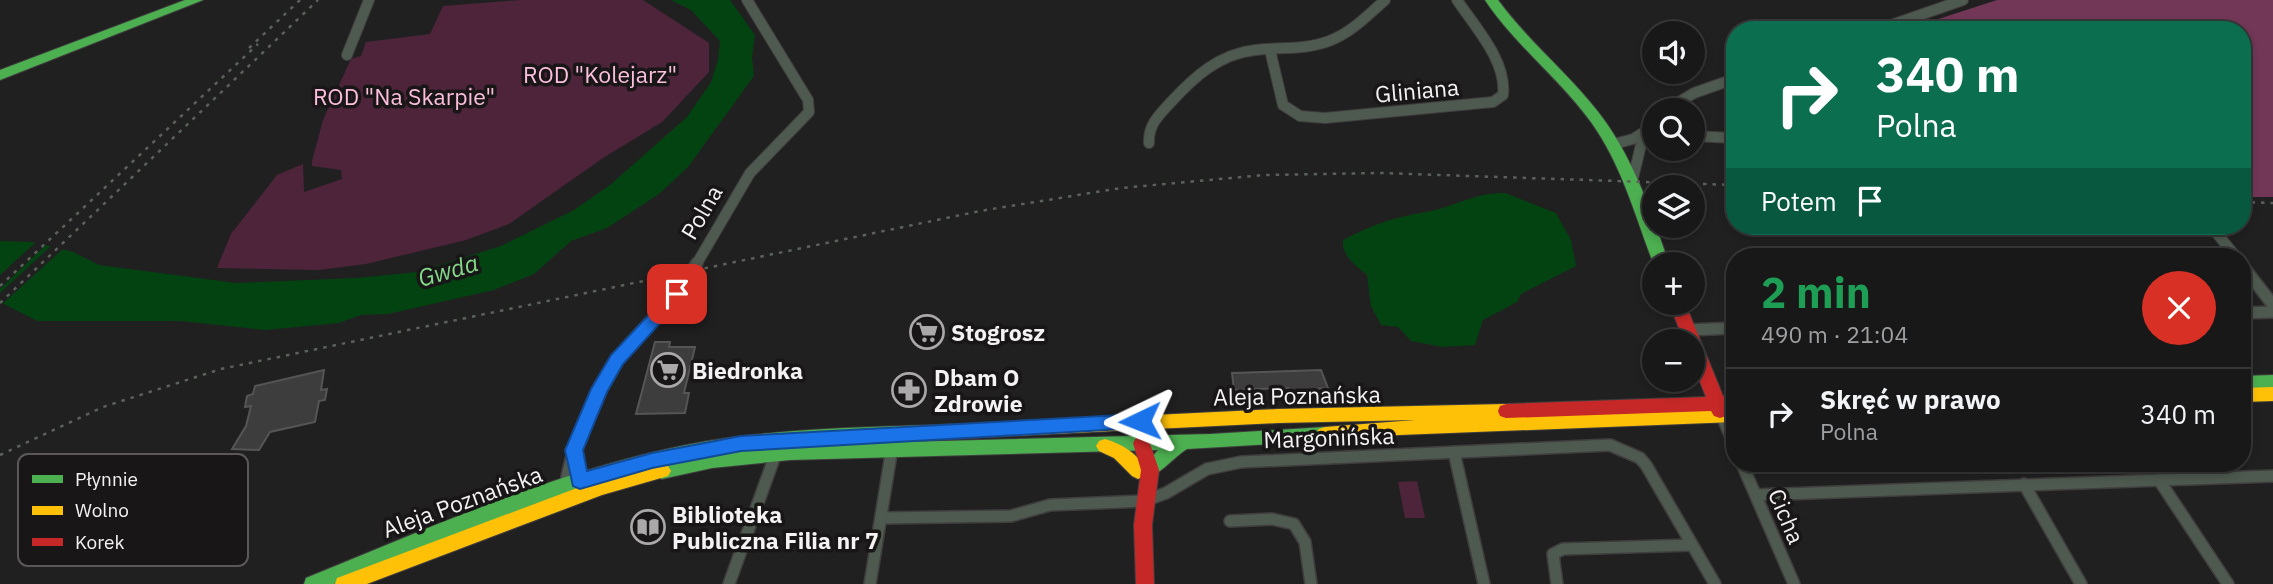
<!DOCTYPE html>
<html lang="pl">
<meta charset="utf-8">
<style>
:root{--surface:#191818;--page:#262525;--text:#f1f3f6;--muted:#9fa0a2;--line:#373737}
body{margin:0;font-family:"IBM Plex Sans",sans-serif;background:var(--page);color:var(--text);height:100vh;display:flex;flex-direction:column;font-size:26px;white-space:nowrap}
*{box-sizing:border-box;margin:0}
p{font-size:23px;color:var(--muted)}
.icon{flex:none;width:38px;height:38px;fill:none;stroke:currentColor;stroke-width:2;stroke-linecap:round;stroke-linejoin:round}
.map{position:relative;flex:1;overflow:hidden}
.drawer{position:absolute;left:1726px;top:248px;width:525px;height:224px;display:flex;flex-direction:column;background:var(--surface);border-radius:28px;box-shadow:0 4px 10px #0003,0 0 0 2px var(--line)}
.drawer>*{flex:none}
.guide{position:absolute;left:1726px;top:21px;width:525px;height:214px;border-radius:28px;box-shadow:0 4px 10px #0003,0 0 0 2px var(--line);background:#0b6e4f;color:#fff;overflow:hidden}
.buttons{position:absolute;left:1642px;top:21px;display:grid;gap:14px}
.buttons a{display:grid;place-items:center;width:63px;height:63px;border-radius:50%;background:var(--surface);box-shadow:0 4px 10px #0003,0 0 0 2px var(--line);font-size:35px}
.pin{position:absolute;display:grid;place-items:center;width:60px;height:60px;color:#fff;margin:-30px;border-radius:14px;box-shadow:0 4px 10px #0006}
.me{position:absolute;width:77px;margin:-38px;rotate:268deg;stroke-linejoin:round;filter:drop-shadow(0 0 5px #0008)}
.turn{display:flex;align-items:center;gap:24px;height:147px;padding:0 35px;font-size:32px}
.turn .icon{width:91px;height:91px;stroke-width:2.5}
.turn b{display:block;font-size:49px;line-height:60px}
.then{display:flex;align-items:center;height:66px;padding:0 35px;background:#0003;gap:14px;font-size:26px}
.round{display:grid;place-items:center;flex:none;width:74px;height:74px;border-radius:37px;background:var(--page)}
.head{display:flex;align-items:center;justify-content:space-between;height:119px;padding:0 35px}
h1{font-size:42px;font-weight:700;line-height:52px;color:#1e9e55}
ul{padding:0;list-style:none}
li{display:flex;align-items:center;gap:21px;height:91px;padding:0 35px;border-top:2px solid var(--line)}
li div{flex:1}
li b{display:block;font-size:26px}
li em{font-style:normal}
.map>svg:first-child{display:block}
.green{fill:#4d243a}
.forest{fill:#723656}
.water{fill:#034312}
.pier{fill:#212020}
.building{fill:#3e3d3d;stroke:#565555;stroke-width:2}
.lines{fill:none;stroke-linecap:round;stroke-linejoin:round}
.street-far1-casing{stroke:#3f3d3e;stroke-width:12}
.street-casing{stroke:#3f3d3e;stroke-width:14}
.fast-casing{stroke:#3f3d3e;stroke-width:2}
.slow-casing{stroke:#3f3d3e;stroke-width:2}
.jam-casing{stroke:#3f3d3e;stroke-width:2}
.street-far1{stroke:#4e594f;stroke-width:10}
.street{stroke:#4e594f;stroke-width:11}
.fast{fill:#4caf50;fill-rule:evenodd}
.slow{fill:#ffc107;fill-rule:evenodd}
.jam{fill:#c62828;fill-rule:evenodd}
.rail{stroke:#5a615b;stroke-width:2.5;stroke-dasharray:3.5 6;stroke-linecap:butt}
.route{fill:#1a73e8;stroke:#114b97;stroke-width:2}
.labels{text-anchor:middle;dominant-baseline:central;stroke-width:7;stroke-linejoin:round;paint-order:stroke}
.park-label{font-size:23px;fill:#fdbedc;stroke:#181617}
.street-label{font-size:23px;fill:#f4f2f3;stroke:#181617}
.poi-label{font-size:23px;font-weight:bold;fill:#f4f2f3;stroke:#181617;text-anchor:start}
.water-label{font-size:24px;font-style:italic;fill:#84d98b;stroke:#181617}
.key{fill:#181617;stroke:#5a5859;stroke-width:2}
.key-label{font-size:19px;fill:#f4f2f3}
</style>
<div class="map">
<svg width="2273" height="584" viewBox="0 0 2273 584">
<rect width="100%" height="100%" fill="#212020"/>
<!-- green -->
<g class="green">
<polygon points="520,0 643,0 709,43 709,72 662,122 603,158 509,224 466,240 366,264 319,270 217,268 231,234 277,175 303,164 304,192 342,179 341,170 312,166 312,161 323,120 351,59 361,56 366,42 430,34 443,6"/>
<polygon points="1417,481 1425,518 1405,518 1398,482"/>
</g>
<!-- forest -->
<polygon class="forest" points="1997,0 2273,0 2273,197 2242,197 2242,30 1930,30 1926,23"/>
<!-- water -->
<g class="water">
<polygon points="671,0 730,0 755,35 752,57 754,76 688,167 659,194 607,228 571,241 534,274 494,290 388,314 361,315 339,323 265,330 180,321 37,321 0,302 0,241 32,242 73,252 99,265 236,283 357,278 417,272 501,246 574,210 610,185 687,117 711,82 718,60 720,41 691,10"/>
<path d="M1505,193L1556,213L1571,240L1576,266L1521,294L1517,302L1483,320L1475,345L1442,347L1411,341L1398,327L1381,325L1371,306L1367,275C1356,266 1341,255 1343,240C1372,225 1394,217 1426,212C1454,207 1476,192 1505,193Z"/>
</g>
<!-- pier -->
<g class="pier">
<polygon points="36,242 47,244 0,289 0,275"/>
<polygon points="52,245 64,248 0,306 0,293"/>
</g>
<!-- building -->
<g class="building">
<polygon points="655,342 670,342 669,347 695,347 684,393 689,393 685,413 636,414"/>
<polygon points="324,370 321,390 327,389 325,400 319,401 315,422 270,432 259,450 232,449 246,426 251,406 245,407 247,396 253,394 255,386"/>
<polygon points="1321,370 1328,388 1289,391 1289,388 1234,390 1232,373"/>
</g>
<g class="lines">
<!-- street-far1 casing -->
<g class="street-far1-casing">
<g id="street-far1">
<polyline points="1877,30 1963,0"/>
<path d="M1270,50L1283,105L1300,116L1325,118L1493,102L1503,95C1507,61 1475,27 1457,0"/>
<polyline points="347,55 369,0"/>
<polyline points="1666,110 1694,93 1734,79"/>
<polyline points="1692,136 1734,138"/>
<path d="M1149,143C1148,125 1159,115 1171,102C1194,77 1219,54 1255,50C1280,47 1305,50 1329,41C1351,33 1368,15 1385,0"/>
<polyline points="1614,144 1633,139 1649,129"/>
<polyline points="1632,182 1641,145 1654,122"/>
<polyline points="2211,226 2236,257"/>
<polyline points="696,265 750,173 809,112 808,100 747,0"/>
</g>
</g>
<!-- street casing -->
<g class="street-casing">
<g id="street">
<polyline points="2242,265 2273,305"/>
<polyline points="2242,313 2273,312"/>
<polyline points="1689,330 1734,328"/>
<polyline points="1722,416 1734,444"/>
<polyline points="1454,452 1484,584"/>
<polyline points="1742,464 1794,584"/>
<polyline points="2159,480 2228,584"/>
<polyline points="2024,484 2081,584"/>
<path d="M565,491C569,448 600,379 629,345C653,317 679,295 697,263"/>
<polyline points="1756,495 2273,476"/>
<polyline points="882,518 1011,516 1050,505 1144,501 1166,493 1207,469 1241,462 1610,445 1640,458 1646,465 1715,584"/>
<polyline points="1230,521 1272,519 1294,524 1305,542 1311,584"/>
<polyline points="729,584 776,453"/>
<polyline points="870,584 892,448"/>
<polyline points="1557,584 1553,554 1563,549 1692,545"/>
</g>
</g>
<!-- fast casing -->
<g class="fast-casing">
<g id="fast">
<polygon points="185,0 203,0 0,80 0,70"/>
<path d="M1485,0H1498C1528,41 1568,73 1599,113C1633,157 1652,213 1669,264L1654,265C1635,216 1622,165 1591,122C1559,78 1515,45 1485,0Z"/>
<polygon points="2273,375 2273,389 2242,390 2242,376"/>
<path d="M967,424L973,426L976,431L973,436L967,438L828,444L1211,434L1325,427L1331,429L1334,434L1331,439L1325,441L1187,449C1173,457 1157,480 1144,475L1141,470L1158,450L790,460L712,468L662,479L656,476L655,468L535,504L334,584H304L306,578C436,525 569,465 708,441C793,427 881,427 967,424Z"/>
</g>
</g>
<!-- slow casing -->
<g class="slow-casing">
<g id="slow">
<polygon points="2273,387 2273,401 2242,402 2242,388"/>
<polygon points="1506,404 1512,406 1514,411 1511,416 1734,408 1734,422 1399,435 1325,441 1319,439 1316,434 1319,429 1325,427 1415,420 1278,423 967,438 961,436 958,431 961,426 967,424 1278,409"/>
<path d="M1105,439C1122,444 1139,454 1147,471L1144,476L1138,479L1132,476L1114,458L1099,451L1096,446L1099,441Z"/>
<polygon points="662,463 668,466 671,471 668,476 602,495 367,584 335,584 337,578 601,479"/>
</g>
</g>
<!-- jam casing -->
<g class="jam-casing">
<g id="jam">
<polygon points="1669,303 1685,303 1723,396 1734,396 1734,410 1728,410 1726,416 1720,418 1714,416 1711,411 1506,418 1500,416 1498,411 1500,406 1506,404 1706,397 1692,362 1692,341 1684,341"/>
<polygon points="1142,436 1148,438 1159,470 1152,525 1154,584 1136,584 1134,525 1141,470 1133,443 1136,438"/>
</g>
</g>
<!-- street-far1 -->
<use href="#street-far1" class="street-far1"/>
<!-- street -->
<use href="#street" class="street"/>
<!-- fast -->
<use href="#fast" class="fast"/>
<!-- slow -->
<use href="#slow" class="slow"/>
<!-- jam -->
<use href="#jam" class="jam"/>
<!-- rail -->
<g class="rail">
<polyline points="249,48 300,0"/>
<polyline points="2242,202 2273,203"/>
<polyline points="0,286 258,44"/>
<polyline points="0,303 318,0"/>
<polyline points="0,455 103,407 221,369 980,211 1121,188 1264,175 1381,173 1734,185"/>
</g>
</g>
<!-- route -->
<polygon class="route" points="677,288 685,294 683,298 623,364 607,392 583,450 587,471 652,453 741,436 1140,414 1149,421 1140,428 741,451 652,468 580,489 573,486 565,450 591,389 611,355 672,290"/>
<!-- icons -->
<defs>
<g id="supermarket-ring" transform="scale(1.75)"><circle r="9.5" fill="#181617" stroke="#aaa8a9" stroke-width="1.5"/><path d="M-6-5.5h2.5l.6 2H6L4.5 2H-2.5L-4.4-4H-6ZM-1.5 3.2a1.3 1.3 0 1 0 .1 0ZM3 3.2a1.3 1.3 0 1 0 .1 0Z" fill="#aaa8a9"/></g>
<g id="pharmacy-ring" transform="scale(1.75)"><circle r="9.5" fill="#181617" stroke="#aaa8a9" stroke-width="1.5"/><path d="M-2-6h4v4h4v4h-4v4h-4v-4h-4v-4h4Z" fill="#aaa8a9"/></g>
<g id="library-ring" transform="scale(1.75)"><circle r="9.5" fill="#181617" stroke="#aaa8a9" stroke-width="1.5"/><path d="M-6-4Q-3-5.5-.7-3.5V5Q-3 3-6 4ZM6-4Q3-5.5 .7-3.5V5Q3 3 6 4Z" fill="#aaa8a9"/></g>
</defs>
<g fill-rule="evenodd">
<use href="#supermarket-ring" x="927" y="332"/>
<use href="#supermarket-ring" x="668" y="370"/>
<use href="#pharmacy-ring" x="909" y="390"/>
<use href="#library-ring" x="648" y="527"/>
</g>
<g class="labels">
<!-- park labels -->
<g class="park-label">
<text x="600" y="74">ROD "Kolejarz"</text>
<text x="404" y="96">ROD "Na Skarpie"</text>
</g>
<!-- street labels -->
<g class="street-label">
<text transform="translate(1417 90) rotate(-5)">Gliniana</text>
<text transform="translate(701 212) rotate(-60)">Polna</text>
<text transform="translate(1297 395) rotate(-1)">Aleja Poznańska</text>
<text transform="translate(1329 437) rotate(-2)">Margonińska</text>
<text transform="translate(462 501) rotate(-20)">Aleja Poznańska</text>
<text transform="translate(1787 516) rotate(67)">Cicha</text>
</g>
<!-- poi labels -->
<g class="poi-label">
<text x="951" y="332">Stogrosz</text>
<text x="692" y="370">Biedronka</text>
<text x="934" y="377">Dbam O<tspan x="934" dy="26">Zdrowie</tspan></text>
<text x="672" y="514">Biblioteka<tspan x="672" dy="26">Publiczna Filia nr 7</tspan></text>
</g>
<!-- water labels -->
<g class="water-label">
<text transform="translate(448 270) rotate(-16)">Gwda</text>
</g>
</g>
<!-- legend -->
<rect x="18" y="454" width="230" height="112" rx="10" class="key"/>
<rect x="32" y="475" width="31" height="8" fill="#4caf50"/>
<rect x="32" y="506" width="31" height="9" fill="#ffc107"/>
<rect x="32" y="538" width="31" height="8" fill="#c62828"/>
<g class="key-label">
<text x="75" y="486">Płynnie</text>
<text x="75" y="517">Wolno</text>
<text x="75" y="549">Korek</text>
</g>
</svg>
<div class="buttons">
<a><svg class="icon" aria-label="sound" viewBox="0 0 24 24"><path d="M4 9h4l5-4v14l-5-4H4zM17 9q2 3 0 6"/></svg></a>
<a><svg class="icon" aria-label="search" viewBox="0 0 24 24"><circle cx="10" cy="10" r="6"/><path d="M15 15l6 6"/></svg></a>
<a><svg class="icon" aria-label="layers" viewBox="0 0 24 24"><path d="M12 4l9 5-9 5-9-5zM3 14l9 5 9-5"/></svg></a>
<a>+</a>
<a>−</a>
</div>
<div class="pin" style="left:677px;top:294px;background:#d93025"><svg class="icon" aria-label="arrive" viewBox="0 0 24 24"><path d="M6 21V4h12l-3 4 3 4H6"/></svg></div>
<svg class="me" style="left:1140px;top:421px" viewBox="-20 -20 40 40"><path d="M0-17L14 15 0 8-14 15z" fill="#1a73e8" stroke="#fff" stroke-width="4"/></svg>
<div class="guide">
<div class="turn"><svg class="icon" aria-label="right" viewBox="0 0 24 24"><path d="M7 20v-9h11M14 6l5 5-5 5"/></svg><div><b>340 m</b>Polna</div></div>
<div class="then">Potem<svg class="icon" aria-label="arrive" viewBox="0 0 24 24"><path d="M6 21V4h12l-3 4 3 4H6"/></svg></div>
</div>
<section class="drawer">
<div class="head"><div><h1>2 min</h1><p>490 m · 21:04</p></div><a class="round" style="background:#d93025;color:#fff"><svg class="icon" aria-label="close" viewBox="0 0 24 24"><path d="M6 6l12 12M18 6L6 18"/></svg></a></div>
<ul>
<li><svg class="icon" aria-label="right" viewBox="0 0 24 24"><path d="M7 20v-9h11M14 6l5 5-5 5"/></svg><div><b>Skręć w prawo</b><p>Polna</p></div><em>340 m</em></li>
</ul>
</section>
</div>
